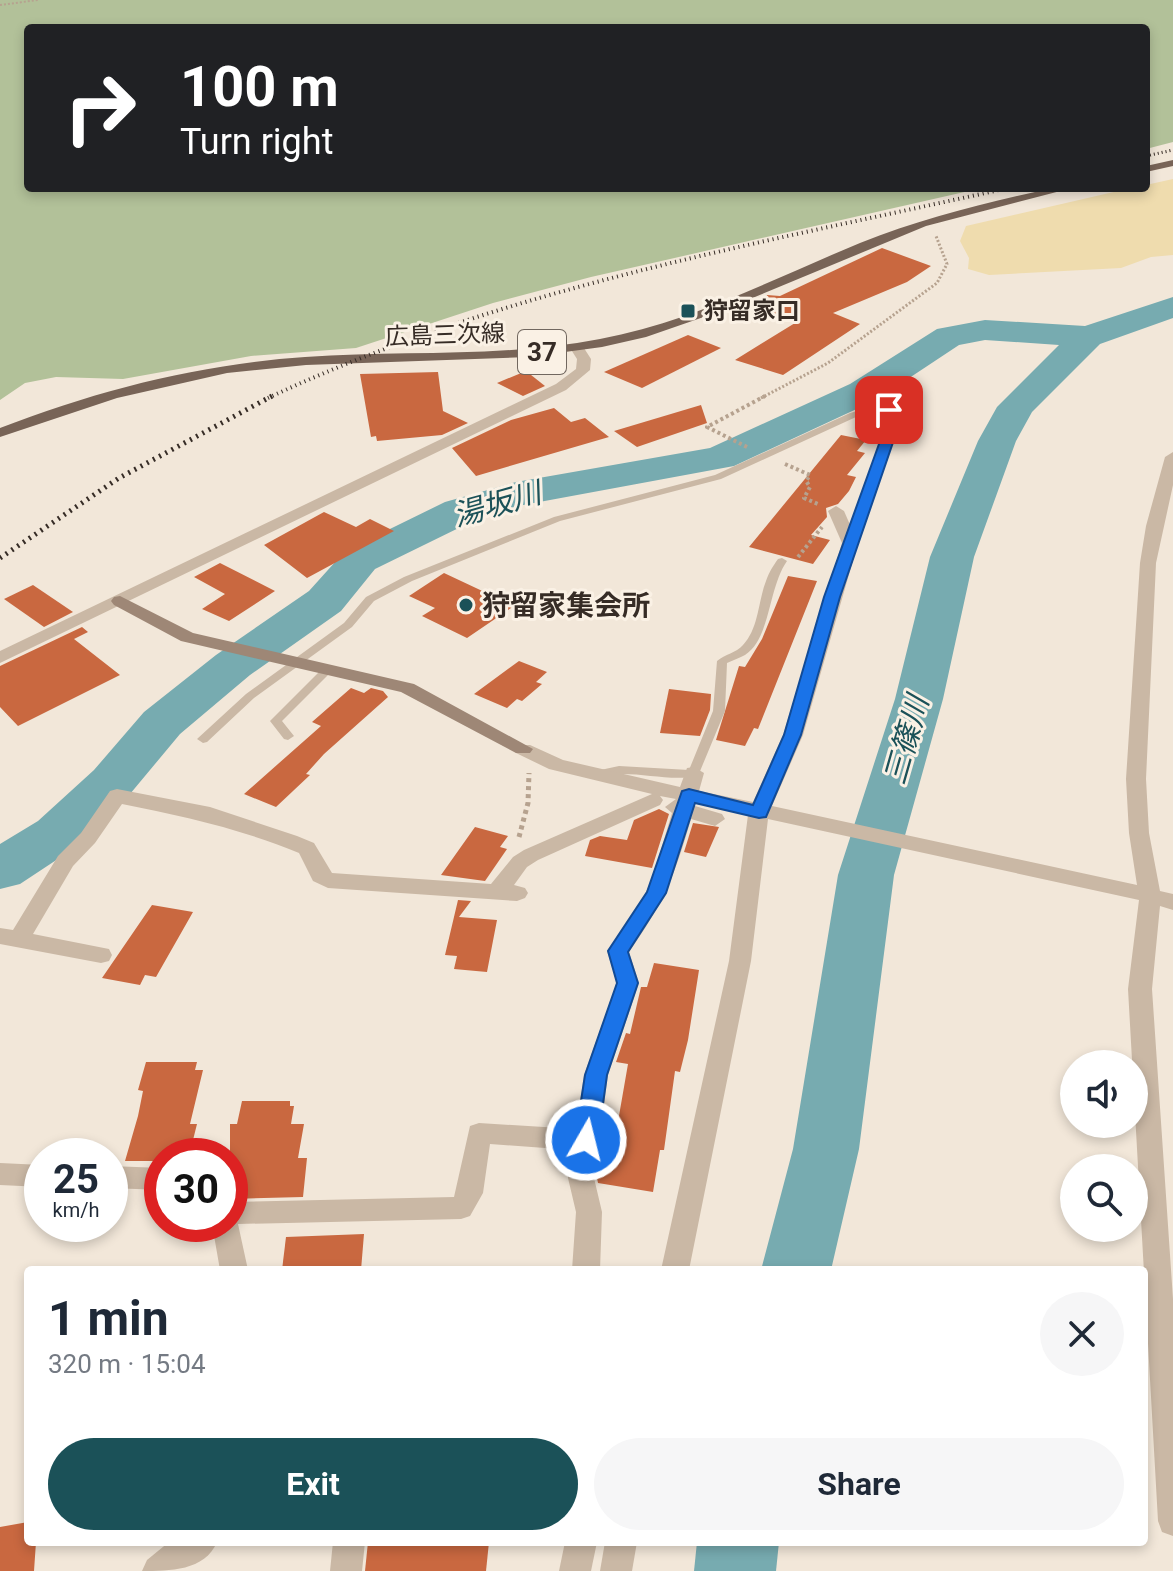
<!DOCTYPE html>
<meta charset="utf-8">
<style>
:root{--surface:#fff;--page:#f6f6f7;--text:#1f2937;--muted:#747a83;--accent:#1b5158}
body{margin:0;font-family:Roboto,"Noto Sans JP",sans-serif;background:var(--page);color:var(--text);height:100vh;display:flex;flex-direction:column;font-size:30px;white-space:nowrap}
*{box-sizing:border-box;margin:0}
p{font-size:26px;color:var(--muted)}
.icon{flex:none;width:44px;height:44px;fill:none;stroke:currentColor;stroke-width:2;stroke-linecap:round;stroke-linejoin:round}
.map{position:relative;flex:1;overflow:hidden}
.details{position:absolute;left:24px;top:1266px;width:1124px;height:280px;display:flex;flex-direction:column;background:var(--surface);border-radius:8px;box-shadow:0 4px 12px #0003}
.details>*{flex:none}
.top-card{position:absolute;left:24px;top:24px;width:1126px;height:168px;border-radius:8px;box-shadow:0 4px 12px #0003;background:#202124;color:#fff;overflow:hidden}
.tools{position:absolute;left:1060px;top:1050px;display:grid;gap:16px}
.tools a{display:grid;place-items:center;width:88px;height:88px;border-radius:50%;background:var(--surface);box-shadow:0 4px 12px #0003;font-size:40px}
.speed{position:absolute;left:24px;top:1138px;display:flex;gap:16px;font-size:40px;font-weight:700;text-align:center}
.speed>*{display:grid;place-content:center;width:104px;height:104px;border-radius:50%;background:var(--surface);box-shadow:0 4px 12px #0003;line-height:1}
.speed small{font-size:20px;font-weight:400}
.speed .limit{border:12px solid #d22;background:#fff;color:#111}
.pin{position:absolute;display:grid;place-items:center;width:68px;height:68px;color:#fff;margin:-34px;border-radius:16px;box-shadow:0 4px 12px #0006}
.me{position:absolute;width:88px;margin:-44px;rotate:8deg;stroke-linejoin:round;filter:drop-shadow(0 0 6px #0008)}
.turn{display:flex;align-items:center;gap:28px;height:168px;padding:0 24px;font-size:36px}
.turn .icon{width:104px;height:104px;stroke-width:2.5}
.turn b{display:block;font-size:56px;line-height:68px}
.round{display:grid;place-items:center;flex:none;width:84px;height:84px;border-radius:42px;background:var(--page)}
.summary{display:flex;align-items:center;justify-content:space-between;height:136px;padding:0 24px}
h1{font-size:48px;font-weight:700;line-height:60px}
.button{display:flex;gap:16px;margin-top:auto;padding:16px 24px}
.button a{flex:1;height:92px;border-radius:48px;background:var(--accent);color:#fff;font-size:32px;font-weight:700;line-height:92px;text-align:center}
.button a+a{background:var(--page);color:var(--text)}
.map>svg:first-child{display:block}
.green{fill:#b2c199}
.sand{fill:#efdcae}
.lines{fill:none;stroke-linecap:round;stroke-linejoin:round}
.river{fill:#77abb0;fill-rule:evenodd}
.building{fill:#c96840}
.path-far3{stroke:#b6a28f;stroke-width:2;stroke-dasharray:2 2;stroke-linecap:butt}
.path-far2{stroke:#b6a28f;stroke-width:3;stroke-dasharray:2 2;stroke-linecap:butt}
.path-far1{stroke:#b6a28f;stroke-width:4;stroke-dasharray:3 3;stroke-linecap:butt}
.path{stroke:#b6a28f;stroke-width:5;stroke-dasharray:4 4;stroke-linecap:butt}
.lane{fill:#cab8a5;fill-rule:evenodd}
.street{fill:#cab8a5;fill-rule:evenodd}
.secondary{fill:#9e8776;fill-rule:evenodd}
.primary{fill:#786457;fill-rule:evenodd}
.rail-far2{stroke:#362c26;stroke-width:3;stroke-dasharray:1 3;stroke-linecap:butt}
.rail-far1{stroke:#362c26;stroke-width:4;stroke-dasharray:1 4;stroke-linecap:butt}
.rail{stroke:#362c26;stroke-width:5;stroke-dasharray:2 5;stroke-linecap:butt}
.route{fill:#1a73e8;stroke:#114b97;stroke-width:2}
.poi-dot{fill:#1b5158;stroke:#faf1e5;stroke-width:3}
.labels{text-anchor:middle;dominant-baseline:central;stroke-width:6;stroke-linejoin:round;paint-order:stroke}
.far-poi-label{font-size:24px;font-weight:bold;fill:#362c26;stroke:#faf1e5;text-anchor:start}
.far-street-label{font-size:24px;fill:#362c26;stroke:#faf1e5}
.shield{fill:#faf1e5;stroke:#71675f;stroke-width:2}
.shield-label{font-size:26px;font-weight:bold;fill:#362c26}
.poi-label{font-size:28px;font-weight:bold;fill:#362c26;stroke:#faf1e5;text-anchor:start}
.water-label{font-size:30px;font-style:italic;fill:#1b5158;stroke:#faf1e5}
</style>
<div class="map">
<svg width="1173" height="1571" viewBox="0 0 1173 1571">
<rect width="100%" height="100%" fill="#f2e7d9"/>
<!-- green -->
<polygon class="green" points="0,0 1173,0 1173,142 1146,149 1146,28 28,28 28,188 982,188 591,277 493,303 356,348 251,356 123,379 56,377 25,383 0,400"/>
<!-- sand -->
<polygon class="sand" points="1173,179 1173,255 1151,257 1121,268 989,275 968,269 969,258 960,241 966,226 1131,188 1146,188 1146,185"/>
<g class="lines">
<!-- river -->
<g class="river">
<polygon points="1173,297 1173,318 1100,344 1032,412 1016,441 974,557 943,699 894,875 859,1149 831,1270 761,1270 793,1149 838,875 895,699 930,557 978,441 997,407 1059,345 985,340 959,345 876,400 734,466 523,505 475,520 375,569 341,611 250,675 180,734 130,794 76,847 20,884 0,889 0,844 38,821 94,770 144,712 216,655 309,591 345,551 445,502 516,482 710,448 850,384 937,329 985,320 1085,326"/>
<polygon points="697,1542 779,1542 776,1571 694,1571"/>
</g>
</g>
<!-- building -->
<g class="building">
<polygon points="882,248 931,266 907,282 833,313 860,324 783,375 735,360 795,323 756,308 764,304 767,295 780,296"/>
<polygon points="688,335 721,348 642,388 604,372"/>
<polygon points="526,371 545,386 523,396 497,383"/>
<polygon points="438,372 443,411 468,423 442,435 377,441 376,436 371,437 360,374"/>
<polygon points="701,405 707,423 637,447 614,431"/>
<polygon points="554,408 571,422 585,418 609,437 476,476 452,448 511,420"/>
<polygon points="841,435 866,440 857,451 865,453 847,475 856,477 849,491 838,504 826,508 827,517 811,535 830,540 813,564 749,547"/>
<polygon points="324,512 356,527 370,519 394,531 307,578 264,545"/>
<polygon points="220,563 275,591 229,621 202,609 225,594 194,577"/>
<polygon points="444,573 514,606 467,638 422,616 435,608 409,596"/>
<polygon points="788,576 817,581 758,729 754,728 745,746 716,740 739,666 745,667 762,639"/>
<polygon points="33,585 73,612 44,627 4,599"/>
<polygon points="82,627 88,632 74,639 120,675 18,726 0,707 0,666"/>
<polygon points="519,661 547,672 536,682 542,684 522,701 517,699 507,708 474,694"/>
<polygon points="351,688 364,693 371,688 383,691 388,697 324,754 306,774 310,775 276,807 244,794 321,726 312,722"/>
<polygon points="669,689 711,694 710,710 700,736 660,733"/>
<polygon points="659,809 669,814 652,868 585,856 590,840 600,836 627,840 634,820"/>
<polygon points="693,823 719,827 706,857 684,852"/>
<polygon points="475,827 508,836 500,847 507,849 485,881 441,875"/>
<polygon points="458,900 471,901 459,917 497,920 487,972 454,969 457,956 445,955"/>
<polygon points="152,905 193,912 156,977 145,975 140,985 102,978"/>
<polygon points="654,963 699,970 688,1040 680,1072 675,1071 664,1150 660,1150 653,1192 598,1183 597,1178 602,1154 612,1156 628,1064 616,1062 626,1033 630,1034 641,987 647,987"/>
<polygon points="146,1062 197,1062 195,1070 203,1070 190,1124 197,1124 189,1156 162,1156 162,1161 125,1161 138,1116 143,1091 138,1090"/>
<polygon points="242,1101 290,1101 290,1106 294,1106 291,1124 304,1124 298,1158 307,1158 303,1197 230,1199 230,1124 237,1124"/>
<polygon points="364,1234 361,1270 282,1270 286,1237"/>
<polygon points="28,1522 28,1542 36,1542 34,1571 0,1571 0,1527"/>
<polygon points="368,1542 489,1542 486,1571 365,1571"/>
</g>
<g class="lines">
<!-- path-far3 -->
<polyline class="path-far3" points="0,5 38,0"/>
<!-- path-far2 -->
<polyline class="path-far2" points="761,398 828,363 937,283 947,264 936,236"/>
<!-- path-far1 -->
<g class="path-far1">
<polyline points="747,447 707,427 765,396"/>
<polyline points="785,464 810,475 806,481 810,487 804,498 818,504"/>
<polyline points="798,557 822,527"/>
</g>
<!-- path -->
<polyline class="path" points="519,837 528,803 529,773"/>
<!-- lane -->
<g class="lane">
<polygon points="882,404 896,411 898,419 853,545 847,545 845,543 890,419 889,414 881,410 856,417 721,479 560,521 412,581 374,601 352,627 254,698 207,742 203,743 197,739 246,694 344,623 366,597 404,577 554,517 715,475 850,413"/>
<path d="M782,558L787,561C768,588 771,638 745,655C740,658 733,660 727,663L725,711L698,776C673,781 648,774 622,774C611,774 601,779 591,778L589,775L591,772L619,766L689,770L713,711L717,661C725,654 736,653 743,645C759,628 758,601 766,581C769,572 773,566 778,559Z"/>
<polygon points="329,665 334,668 333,670 282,721 294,736 288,740 284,739 270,721 325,666"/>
</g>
<!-- street -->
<g class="street">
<polygon points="572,345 582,345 591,359 590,370 566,390 0,663 0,651 556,384 576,369 577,359 570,348"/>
<path d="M1173,452V485L1156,563L1146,779L1149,833L1160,891L1173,894V910L1160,906L1152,989L1173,1299V1536L1162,1532L1158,1521L1128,989L1139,900L768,819L751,961L689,1270H661L729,961L748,815L695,803V806L722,814L725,819L715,826L691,819C675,875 663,904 629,952L639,983L608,1075L594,1178L602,1212L600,1270H572L576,1212L568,1178L572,1150L490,1144L483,1193L470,1216L461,1219L238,1224L248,1270H220L212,1224H230V1202L454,1197L470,1126L479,1123L576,1129L584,1075L617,983L607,951L640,905L652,879L672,813L665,807L676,799L660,796L663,800L660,805L538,860L527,867L514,885L525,888L528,893L525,898L517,901L328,888L313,881L299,853C241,829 183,816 122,804L95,843L73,866L33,934L109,949L112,955L109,961L101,963L0,944V928L13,930L58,856L81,833L110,791L117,789L210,807L297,836L314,843L332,873L491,884L513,857L524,850L652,794L549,769L516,753L513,749L516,745H530L563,760L680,787L687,768L694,767L704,773L699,791L753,802L783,735L842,543L828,511L836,506L844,511L858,543L803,735L772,806L1137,885L1129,833L1126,779L1140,563L1146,526L1165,457Z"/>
<polygon points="0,1163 42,1165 42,1187 0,1185"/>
<polygon points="110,1166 162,1168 162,1190 110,1188"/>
<path d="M169,1542H217C205,1571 169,1571 142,1571L147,1560Z"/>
<polygon points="333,1542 365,1542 362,1571 330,1571"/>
<polygon points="565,1542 597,1542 591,1571 559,1571"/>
<polygon points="605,1542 637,1542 632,1571 600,1571"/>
</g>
<!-- secondary -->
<polygon class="secondary" points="120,596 193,633 414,684 533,749 530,753 516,753 401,692 181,641 114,605 111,601 114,597"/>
<!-- primary -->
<g class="primary">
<polygon points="1173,160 1173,166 1146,172 1146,166"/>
<path d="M1052,188H1072L926,226L721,311L646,337L602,347L528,357L306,365L227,373L117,398L0,437V428C98,390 200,364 305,357C403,350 502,358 600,339C691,322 775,278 860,243C923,218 986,203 1052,188Z"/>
</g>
<!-- rail-far2 -->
<polyline class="rail-far2" points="1146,156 1173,150"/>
<!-- rail-far1 -->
<path class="rail-far1" d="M268,398C503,288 757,244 1008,188"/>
<!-- rail -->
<polyline class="rail" points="0,558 119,478 272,396"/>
</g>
<!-- route -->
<polygon class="route" points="889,406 901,419 840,597 801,735 766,817 759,818 695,803 666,893 628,952 638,983 607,1075 598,1140 594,1147 578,1147 575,1140 585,1075 617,983 608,951 647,892 682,791 689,789 753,805 784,735 824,597 888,419 882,410"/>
<!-- markers -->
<g class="poi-dot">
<rect x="680" y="303" width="16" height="16" rx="4"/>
<circle cx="466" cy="605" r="8"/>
</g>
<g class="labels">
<!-- far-poi labels -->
<g class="far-poi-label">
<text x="704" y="311">狩留家口</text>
</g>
<!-- far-street labels -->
<g class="far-street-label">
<text transform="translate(445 335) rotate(-2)">広島三次線</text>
</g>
<!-- shield labels -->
<rect class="shield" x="518" y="330" width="48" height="44" rx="6"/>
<g class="shield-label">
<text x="542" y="352">37</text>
</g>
<!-- poi labels -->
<g class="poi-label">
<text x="482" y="605">狩留家集会所</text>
</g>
<!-- water labels -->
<g class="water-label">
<text transform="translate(497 504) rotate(-16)">湯坂川</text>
<text transform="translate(906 740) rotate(-74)">三篠川</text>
</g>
</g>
</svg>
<div class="tools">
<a><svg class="icon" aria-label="sound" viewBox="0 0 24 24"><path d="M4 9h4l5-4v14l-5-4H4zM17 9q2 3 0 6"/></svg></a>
<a><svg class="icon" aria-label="search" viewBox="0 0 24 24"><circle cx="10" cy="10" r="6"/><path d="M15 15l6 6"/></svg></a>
</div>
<div class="speed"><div>25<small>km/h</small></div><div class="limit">30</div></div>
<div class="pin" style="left:889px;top:410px;background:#d93025"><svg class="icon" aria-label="arrive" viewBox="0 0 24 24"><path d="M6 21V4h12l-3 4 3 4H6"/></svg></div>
<svg class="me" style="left:586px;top:1140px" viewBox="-20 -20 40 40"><circle r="17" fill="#1a73e8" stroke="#fff" stroke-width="3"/><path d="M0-11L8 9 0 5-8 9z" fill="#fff"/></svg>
<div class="top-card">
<div class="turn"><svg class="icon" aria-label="right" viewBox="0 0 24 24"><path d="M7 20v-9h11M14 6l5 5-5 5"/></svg><div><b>100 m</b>Turn right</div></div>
</div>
<section class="details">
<div class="summary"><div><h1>1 min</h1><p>320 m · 15:04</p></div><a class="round"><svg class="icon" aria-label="close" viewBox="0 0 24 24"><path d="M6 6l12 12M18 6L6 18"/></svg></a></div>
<div class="button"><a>Exit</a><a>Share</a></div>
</section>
</div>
